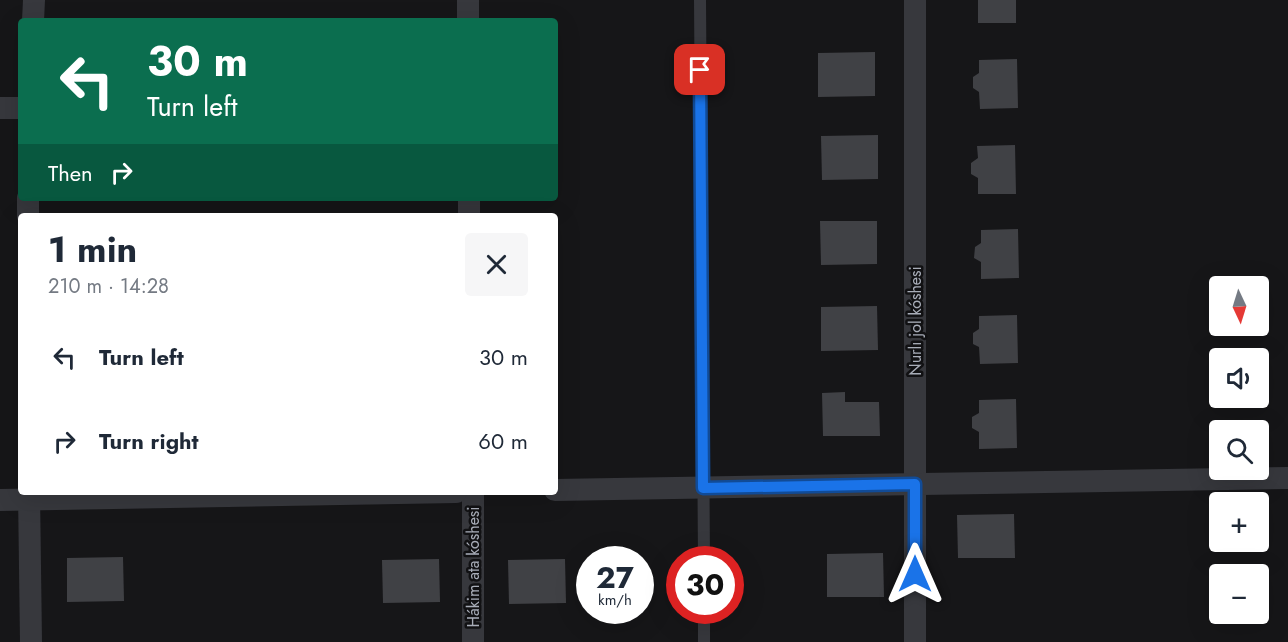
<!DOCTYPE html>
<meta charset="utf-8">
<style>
:root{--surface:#fff;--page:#f6f6f7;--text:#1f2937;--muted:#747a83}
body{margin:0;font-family:Jost,sans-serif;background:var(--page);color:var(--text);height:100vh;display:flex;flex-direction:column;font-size:22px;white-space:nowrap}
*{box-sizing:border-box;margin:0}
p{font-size:20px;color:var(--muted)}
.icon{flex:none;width:33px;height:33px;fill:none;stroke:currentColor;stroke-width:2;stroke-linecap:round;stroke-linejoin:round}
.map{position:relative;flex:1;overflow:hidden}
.sheet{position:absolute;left:18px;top:213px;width:540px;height:282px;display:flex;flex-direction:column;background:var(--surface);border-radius:6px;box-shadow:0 6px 24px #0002}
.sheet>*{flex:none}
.hud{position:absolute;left:18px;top:18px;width:540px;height:183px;border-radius:6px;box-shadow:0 6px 24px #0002;background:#0b6e4f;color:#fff;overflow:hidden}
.needle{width:39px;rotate:176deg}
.controls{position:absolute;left:1209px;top:276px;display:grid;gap:12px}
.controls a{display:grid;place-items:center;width:60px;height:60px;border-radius:6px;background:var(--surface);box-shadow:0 6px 24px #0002;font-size:30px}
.speed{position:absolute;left:576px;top:546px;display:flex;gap:12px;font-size:30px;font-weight:700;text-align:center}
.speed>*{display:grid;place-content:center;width:78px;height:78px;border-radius:50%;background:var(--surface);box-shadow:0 6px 24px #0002;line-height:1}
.speed small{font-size:15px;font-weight:400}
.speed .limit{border:9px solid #d22;background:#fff;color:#111}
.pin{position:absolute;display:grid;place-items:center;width:51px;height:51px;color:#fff;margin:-26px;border-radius:12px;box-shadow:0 3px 9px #0006}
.me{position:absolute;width:66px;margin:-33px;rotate:0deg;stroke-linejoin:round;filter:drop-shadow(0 0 4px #0008)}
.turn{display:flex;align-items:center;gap:21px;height:126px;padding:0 30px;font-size:27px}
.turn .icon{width:78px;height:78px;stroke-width:2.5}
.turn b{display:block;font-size:42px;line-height:51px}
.then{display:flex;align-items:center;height:57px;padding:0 30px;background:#0003;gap:12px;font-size:22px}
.round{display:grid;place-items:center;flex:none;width:63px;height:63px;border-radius:6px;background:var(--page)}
.overview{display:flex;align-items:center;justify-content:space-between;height:102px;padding:0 30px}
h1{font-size:36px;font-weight:700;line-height:45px}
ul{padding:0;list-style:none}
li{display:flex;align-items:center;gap:18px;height:84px;padding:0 30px}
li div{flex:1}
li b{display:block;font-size:22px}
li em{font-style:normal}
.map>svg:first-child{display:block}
.building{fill:#404145}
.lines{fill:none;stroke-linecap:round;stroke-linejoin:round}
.service{stroke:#37383d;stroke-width:12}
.minor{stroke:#37383d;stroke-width:22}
.route-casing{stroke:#114b97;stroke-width:15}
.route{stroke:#1a73e8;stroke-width:10}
.labels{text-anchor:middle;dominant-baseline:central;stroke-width:5;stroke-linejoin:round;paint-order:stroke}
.street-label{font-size:16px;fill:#a8adb8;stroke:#111113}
</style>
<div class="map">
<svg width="1288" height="642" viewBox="0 0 1288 642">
<rect width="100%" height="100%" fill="#161618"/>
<!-- building -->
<g class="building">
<rect x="978" y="0" width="38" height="23"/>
<polygon points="875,52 875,96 818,97 818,53"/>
<polygon points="1017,59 1018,108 980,109 979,92 973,88 973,77 979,73 979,60"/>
<polygon points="878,135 878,179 822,180 821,136"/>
<polygon points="1015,145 1016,194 978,194 978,178 971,174 971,163 978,158 977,146"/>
<polygon points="820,221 877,221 877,264 821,265"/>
<polygon points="1018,229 1019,278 981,279 981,262 974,258 975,247 981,243 981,230"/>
<polygon points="877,306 878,350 821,351 821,307"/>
<polygon points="1017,315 1018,363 980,364 979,347 973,344 973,333 979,329 979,316"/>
<polygon points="845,392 845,402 879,402 880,436 823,436 822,393"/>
<polygon points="1016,399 1017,448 979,449 979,432 972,428 972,417 979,413 979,400"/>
<polygon points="1014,514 1015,558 958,558 957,515"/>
<polygon points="883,553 884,597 827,597 827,554"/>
<polygon points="123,557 124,601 67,602 67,558"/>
<polygon points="439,559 440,602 383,603 382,560"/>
<polygon points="565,559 566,603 509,604 508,560"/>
</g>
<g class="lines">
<!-- service -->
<g class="service">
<polyline points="700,0 704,560"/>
<polyline points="704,610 704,642"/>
</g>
<!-- minor -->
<g class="minor">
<polyline points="468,0 468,21"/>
<polyline points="915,0 915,642"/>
<polyline points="33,21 34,0"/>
<polyline points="0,108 21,108"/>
<polyline points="28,198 28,216"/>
<polyline points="469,198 469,216"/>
<polyline points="555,490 1288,478"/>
<polyline points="29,492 31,642"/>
<polyline points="473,492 473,642"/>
<polyline points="0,500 456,492"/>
</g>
</g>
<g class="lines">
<!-- route casing -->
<g class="route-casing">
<polyline id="route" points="700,70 703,488 915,484 915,574"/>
</g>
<!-- route -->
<use href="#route" class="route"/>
</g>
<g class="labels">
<!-- street labels -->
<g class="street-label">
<text transform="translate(915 321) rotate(-90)">Nurlı jol kóshesi</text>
<text transform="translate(473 567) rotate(-90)">Hákim ata kóshesi</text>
</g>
</g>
</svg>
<div class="controls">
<a><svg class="needle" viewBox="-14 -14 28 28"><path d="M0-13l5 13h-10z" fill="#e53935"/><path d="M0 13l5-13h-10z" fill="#747a83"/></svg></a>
<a><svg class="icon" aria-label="sound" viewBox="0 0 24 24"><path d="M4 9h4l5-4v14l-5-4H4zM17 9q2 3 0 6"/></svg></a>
<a><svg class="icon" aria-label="search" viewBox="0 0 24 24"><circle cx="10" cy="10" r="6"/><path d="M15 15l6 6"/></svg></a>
<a>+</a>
<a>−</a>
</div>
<div class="speed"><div>27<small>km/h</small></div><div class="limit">30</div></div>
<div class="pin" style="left:700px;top:70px;background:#d93025"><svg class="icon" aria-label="arrive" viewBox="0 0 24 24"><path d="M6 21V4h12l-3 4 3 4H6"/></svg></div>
<svg class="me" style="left:915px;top:574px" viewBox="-20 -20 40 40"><path d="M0-17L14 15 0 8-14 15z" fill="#1a73e8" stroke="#fff" stroke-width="4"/></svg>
<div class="hud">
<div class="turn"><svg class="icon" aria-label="left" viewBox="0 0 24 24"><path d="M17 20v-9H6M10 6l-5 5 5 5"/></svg><div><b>30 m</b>Turn left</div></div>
<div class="then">Then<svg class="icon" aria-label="right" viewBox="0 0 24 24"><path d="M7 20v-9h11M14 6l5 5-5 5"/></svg></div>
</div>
<section class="sheet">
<div class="overview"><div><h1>1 min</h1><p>210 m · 14:28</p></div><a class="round"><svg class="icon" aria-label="close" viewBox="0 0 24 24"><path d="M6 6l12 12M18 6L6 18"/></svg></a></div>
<ul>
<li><svg class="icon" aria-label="left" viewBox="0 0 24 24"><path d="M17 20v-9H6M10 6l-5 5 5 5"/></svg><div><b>Turn left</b></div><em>30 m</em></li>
<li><svg class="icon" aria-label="right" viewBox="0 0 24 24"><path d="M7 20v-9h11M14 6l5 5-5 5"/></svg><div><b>Turn right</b></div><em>60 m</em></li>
</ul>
</section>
</div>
